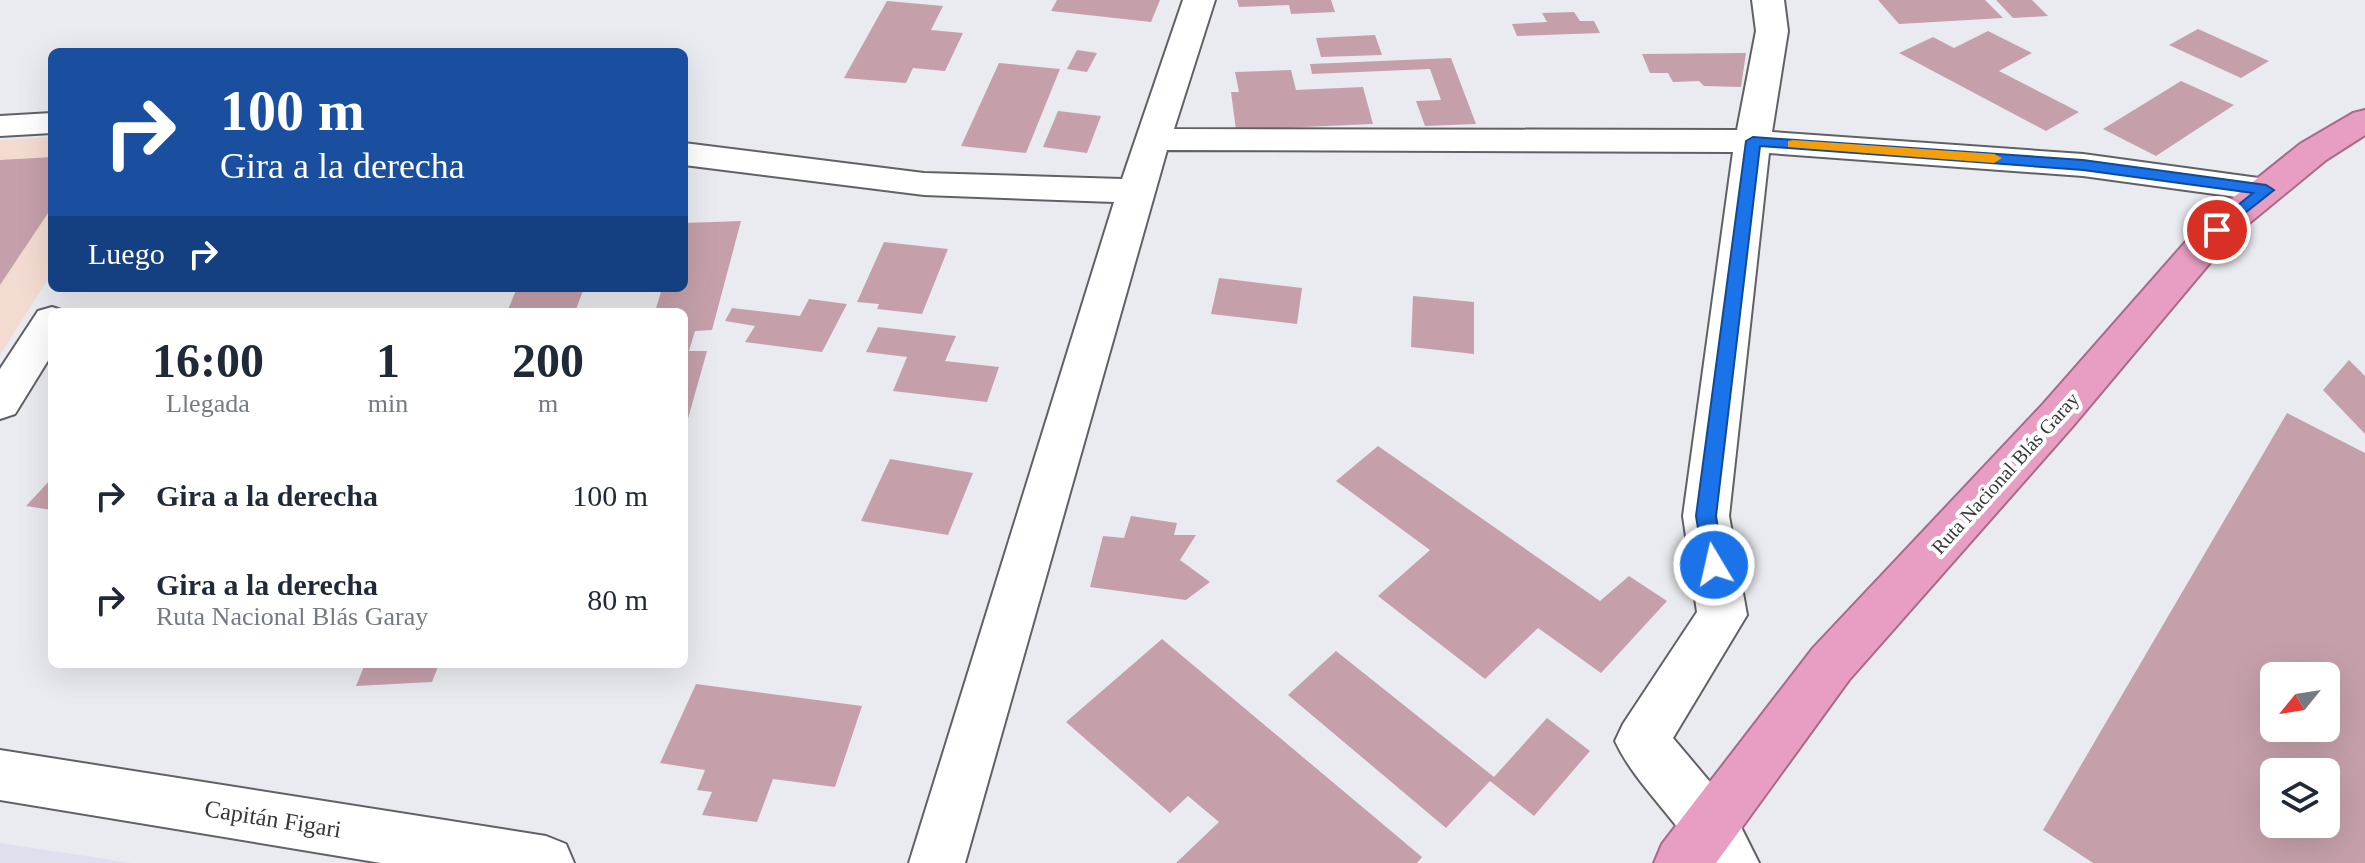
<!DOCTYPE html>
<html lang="es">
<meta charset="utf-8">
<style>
:root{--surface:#fff;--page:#f6f6f7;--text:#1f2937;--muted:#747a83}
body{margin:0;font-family:"Times New Roman",serif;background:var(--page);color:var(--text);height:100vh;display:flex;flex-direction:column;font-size:30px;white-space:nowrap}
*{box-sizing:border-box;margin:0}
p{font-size:26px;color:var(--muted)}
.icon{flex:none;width:44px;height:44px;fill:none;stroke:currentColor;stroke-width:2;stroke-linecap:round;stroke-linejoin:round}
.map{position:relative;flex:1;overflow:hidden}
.panel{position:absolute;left:48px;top:308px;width:640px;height:360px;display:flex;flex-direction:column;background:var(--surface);border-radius:12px;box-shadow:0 8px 32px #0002}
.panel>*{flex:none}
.top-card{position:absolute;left:48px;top:48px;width:640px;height:244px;border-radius:12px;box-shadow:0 8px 32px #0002;background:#1a4fa0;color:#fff;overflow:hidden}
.needle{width:52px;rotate:240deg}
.tools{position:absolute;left:2260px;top:662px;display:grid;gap:16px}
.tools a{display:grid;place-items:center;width:80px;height:80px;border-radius:12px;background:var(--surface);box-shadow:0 8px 32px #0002;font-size:40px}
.pin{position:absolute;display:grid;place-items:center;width:68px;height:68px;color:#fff;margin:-34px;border:4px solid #fff;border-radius:50%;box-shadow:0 2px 8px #0007}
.me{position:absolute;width:88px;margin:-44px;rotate:351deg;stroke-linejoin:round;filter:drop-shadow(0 0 6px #0008)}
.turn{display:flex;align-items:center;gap:28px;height:168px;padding:0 40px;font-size:36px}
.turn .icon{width:104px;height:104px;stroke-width:2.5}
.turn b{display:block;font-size:56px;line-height:68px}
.then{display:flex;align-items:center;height:76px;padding:0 40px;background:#0003;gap:16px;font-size:30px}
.eta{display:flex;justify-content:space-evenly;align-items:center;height:136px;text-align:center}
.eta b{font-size:48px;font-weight:700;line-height:56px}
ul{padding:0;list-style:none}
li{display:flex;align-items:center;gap:24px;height:104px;padding:0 40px}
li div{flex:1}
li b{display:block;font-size:30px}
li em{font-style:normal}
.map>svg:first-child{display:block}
.commercial{fill:#f4dbd2}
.built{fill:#dee0ed}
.building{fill:#c5a0aa;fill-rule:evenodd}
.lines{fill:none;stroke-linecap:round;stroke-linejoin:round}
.minor-casing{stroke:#606166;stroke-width:4}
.trunk-casing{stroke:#a76a88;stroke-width:4}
.minor{fill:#fff;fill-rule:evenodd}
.trunk{fill:#e89ec2;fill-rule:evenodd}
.route{fill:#1a73e8;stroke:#114b97;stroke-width:2}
.slow{fill:#f59e0b}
.labels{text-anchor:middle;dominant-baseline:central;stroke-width:8;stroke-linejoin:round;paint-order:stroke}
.street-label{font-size:20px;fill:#373739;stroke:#fff}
.near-street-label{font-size:24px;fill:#373739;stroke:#fff}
</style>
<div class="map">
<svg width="2365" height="863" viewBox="0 0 2365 863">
<rect width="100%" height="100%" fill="#eaebf0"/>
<!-- commercial -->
<polygon class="commercial" points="52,137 52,273 0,355 0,140"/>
<!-- built -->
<polygon class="built" points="0,843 131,863 0,863"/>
<!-- building -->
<g class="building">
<polygon points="1057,0 1160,0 1151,22 1051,11"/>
<polygon points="1237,0 1331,0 1335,12 1291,14 1289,5 1239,7"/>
<polygon points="1878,0 1985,0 2003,18 1899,24"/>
<polygon points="1996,0 2032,0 2048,16 2013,18"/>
<polygon points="887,1 943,6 931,30 963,33 945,71 913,68 906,83 844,78"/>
<polygon points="1574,12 1580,21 1594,21 1600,33 1517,36 1512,24 1547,22 1542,13"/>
<polygon points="2198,29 2269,61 2241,78 2169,45"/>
<polygon points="1988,31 2032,53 1999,71 2079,112 2046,131 1899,53 1933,37 1954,48"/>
<polygon points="1375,35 1382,55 1321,57 1316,38"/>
<polygon points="1077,50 1097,53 1087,72 1067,69"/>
<polygon points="1746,53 1741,87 1704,86 1699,81 1673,82 1668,73 1650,73 1642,54"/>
<polygon points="1451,58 1476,124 1425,126 1416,101 1441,100 1430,69 1312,74 1310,64"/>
<polygon points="999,63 1060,69 1026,153 961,146"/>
<polygon points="1291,70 1296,90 1363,87 1373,124 1236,130 1231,92 1239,92 1235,72"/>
<polygon points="2181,81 2234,105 2156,156 2103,129"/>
<polygon points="1058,111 1101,116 1087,153 1043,147"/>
<polygon points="52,157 52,207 0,285 0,160"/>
<polygon points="741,221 712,330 695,331 689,351 707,351 684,433 684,312 655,312 662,288 684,288 684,223"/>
<polygon points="884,242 948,249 922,314 877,309 879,304 857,302"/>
<polygon points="1219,278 1302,288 1297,324 1211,314"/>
<polygon points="517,288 584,288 575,312 507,312"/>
<polygon points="1413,296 1474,302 1474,354 1411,347"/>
<polygon points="809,299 847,304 822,352 745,342 755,326 725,321 732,308 800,316"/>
<polygon points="878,327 956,336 945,361 999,367 987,402 893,391 907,357 866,352"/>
<polygon points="2349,360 2365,376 2365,434 2323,390"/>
<path d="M2287,413L2365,453V863H2093L2043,830ZM2274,676H2326V728H2274ZM2274,772H2326V824H2274Z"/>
<polygon points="1378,446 1600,601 1629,576 1667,601 1601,673 1538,628 1485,679 1378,596 1430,550 1336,481"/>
<polygon points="890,459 973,473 948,535 861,521"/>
<polygon points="52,478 52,510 26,506"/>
<polygon points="1131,516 1177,523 1174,535 1196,535 1180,560 1210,582 1186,600 1090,587 1103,536 1124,538"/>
<polygon points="1162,639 1422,857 1417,863 1176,863 1219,822 1188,796 1170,813 1066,722"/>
<polygon points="1336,651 1494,777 1547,718 1590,751 1534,816 1490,781 1446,828 1288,695"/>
<polygon points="365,664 439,664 432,682 356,686"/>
<polygon points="696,684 862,706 835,787 773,779 757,822 702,815 712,792 697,790 705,770 660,763"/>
</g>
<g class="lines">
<!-- minor casing -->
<g class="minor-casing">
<g id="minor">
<path d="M1183,0H1215L1174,129L1737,130L1756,31L1752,0H1784L1788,31L1772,132L2083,154L2266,179L2279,182L2284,190L2279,198L2266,201L2083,176L1769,153L1729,516L1747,615L1673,738L1731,807L1759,863H1701C1678,819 1636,786 1615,741L1623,724L1697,612L1683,516L1733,152L1167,150L965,863H909L1114,202L924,195L684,165V143L924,173L1122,179Z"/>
<polygon points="52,113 52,133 0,136 0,116"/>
<polygon points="52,307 67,312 52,312 52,354 15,414 0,419 0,369 38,311"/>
<polygon points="0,750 546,836 566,844 574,863 381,863 0,800"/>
</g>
</g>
<!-- trunk casing -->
<g class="trunk-casing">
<polygon id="trunk" points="2365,110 2365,135 2326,160 2230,239 2073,426 1849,680 1716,863 1654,863 1662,844 1813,648 2043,404 2204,221 2300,144 2353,113"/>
</g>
<!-- minor -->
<use href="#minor" class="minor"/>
<!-- trunk -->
<use href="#trunk" class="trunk"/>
</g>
<!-- route -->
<polygon class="route" points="1753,137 2083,160 2266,185 2274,190 2217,235 2212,233 2212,226 2253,193 2083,170 1760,146 1716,516 1724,565 1721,571 1707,571 1704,565 1696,516 1746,141"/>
<!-- slow -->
<polygon class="slow" points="1793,140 1994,154 2002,158 1994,163 1788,147 1788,141"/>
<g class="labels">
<!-- street labels -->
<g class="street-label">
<text transform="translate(2005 473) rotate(-48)">Ruta Nacional Blás Garay</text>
</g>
<!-- near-street labels -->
<g class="near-street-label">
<text transform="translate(273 819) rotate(9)">Capitán Figari</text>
</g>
</g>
</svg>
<div class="tools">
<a><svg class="needle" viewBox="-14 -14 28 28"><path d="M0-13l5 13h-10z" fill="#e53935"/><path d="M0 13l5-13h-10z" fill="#747a83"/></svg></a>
<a><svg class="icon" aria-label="layers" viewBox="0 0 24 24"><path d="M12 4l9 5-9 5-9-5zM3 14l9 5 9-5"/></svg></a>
</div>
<div class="pin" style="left:2217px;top:230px;background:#d93025"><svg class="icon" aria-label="arrive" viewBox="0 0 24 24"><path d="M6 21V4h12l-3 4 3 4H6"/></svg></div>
<svg class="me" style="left:1714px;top:565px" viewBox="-20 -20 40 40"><circle r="17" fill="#1a73e8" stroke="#fff" stroke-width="3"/><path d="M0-11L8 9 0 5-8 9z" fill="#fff"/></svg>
<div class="top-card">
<div class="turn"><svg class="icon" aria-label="right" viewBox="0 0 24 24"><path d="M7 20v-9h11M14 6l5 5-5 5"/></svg><div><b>100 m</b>Gira a la derecha</div></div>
<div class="then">Luego<svg class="icon" aria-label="right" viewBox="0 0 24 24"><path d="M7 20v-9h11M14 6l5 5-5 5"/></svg></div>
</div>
<section class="panel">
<div class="eta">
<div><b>16:00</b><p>Llegada</p></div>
<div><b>1</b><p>min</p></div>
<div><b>200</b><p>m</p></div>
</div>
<ul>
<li><svg class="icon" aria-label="right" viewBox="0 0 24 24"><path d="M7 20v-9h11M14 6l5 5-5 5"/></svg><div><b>Gira a la derecha</b></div><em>100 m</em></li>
<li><svg class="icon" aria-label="right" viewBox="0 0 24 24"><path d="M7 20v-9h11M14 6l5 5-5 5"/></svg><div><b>Gira a la derecha</b><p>Ruta Nacional Blás Garay</p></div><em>80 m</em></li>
</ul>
</section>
</div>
